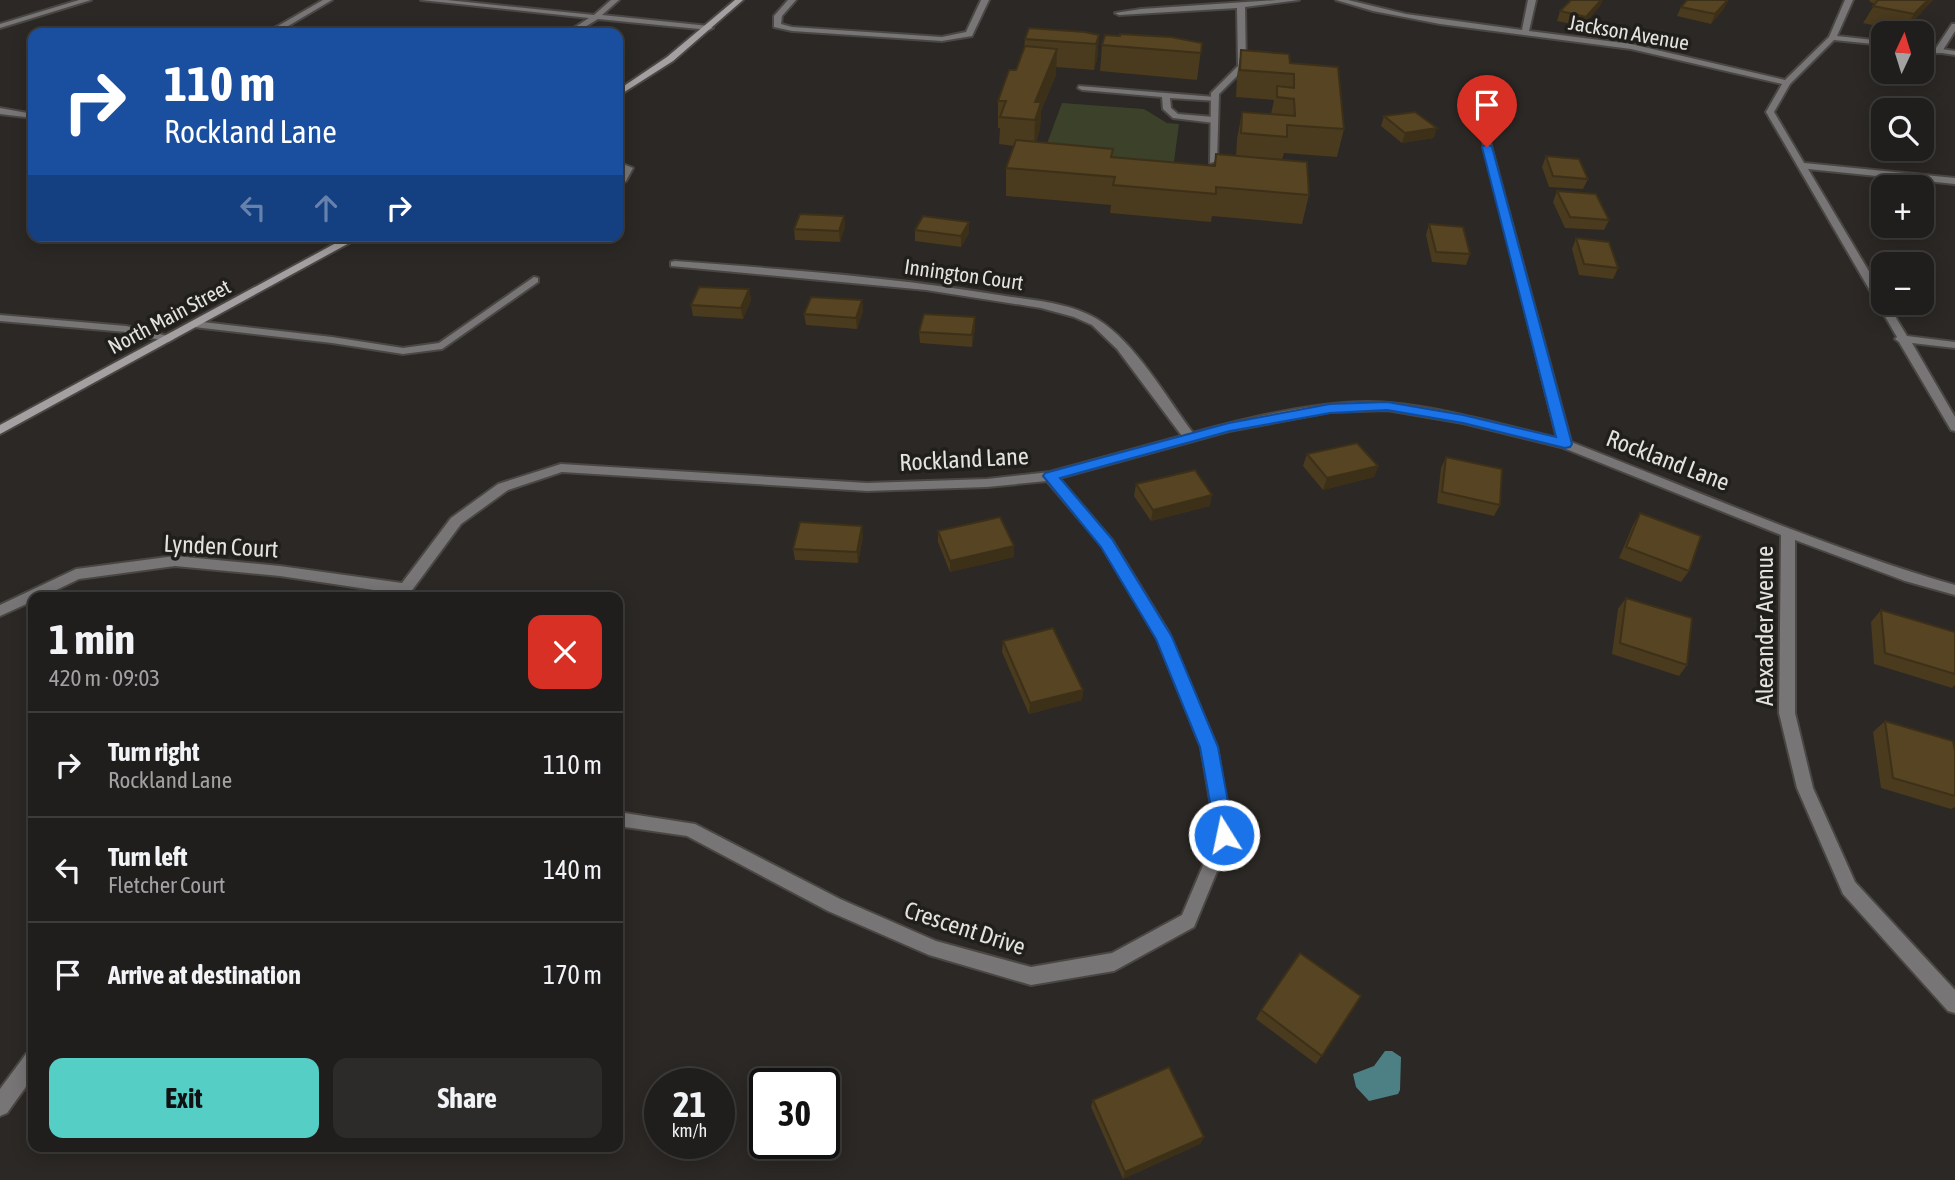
<!DOCTYPE html>
<meta charset="utf-8">
<style>
:root{--surface:#201e1c;--page:#2d2b29;--text:#f1f3f6;--muted:#a2a2a3;--line:#3d3c3b;--accent:#55cec5}
body{margin:0;font-family:"Asap Condensed",sans-serif;background:var(--page);color:var(--text);height:100vh;display:flex;flex-direction:column;font-size:26px;white-space:nowrap}
*{box-sizing:border-box;margin:0}
p{font-size:23px;color:var(--muted)}
.icon{flex:none;width:38px;height:38px;fill:none;stroke:currentColor;stroke-width:2;stroke-linecap:round;stroke-linejoin:round}
.map{position:relative;flex:1;overflow:hidden}
.details{position:absolute;left:28px;top:592px;width:595px;height:560px;display:flex;flex-direction:column;background:var(--surface);border-radius:14px;box-shadow:0 4px 18px #0003,0 0 0 2px var(--line)}
.details>*{flex:none}
.top-card{position:absolute;left:28px;top:28px;width:595px;height:214px;border-radius:14px;box-shadow:0 4px 18px #0003,0 0 0 2px var(--line);background:#1a4fa0;color:#fff;overflow:hidden}
.needle{width:46px;rotate:4deg}
.tools{position:absolute;left:1871px;top:21px;display:grid;gap:14px}
.tools a{display:grid;place-items:center;width:63px;height:63px;border-radius:14px;background:var(--surface);box-shadow:0 4px 18px #0003,0 0 0 2px var(--line);font-size:35px}
.speed{position:absolute;left:644px;top:1068px;display:flex;gap:14px;font-size:35px;font-weight:700;text-align:center}
.speed>*{display:grid;place-content:center;width:91px;height:91px;border-radius:50%;background:var(--surface);box-shadow:0 4px 18px #0003,0 0 0 2px var(--line);line-height:1}
.speed small{font-size:18px;font-weight:400}
.speed .limit{border:4px solid #111;border-radius:10px;background:#fff;color:#111}
.pin{position:absolute;display:grid;place-items:center;width:60px;height:60px;color:#fff;margin:-72px -30px;border-radius:50% 50% 50% 0;rotate:-45deg;box-shadow:0 0 7px #0007}
.pin .icon{rotate:45deg}
.me{position:absolute;width:77px;margin:-38px;rotate:350deg;stroke-linejoin:round;filter:drop-shadow(0 0 5px #0008)}
.turn{display:flex;align-items:center;gap:24px;height:147px;padding:0 21px;font-size:32px}
.turn .icon{width:91px;height:91px;stroke-width:2.5}
.turn b{display:block;font-size:49px;line-height:60px}
.lanes{display:flex;align-items:center;height:66px;padding:0 21px;background:#0003;justify-content:center;gap:35px;direction:ltr}
.lanes .off{opacity:.35}
.round{display:grid;place-items:center;flex:none;width:74px;height:74px;border-radius:14px;background:var(--page)}
.summary{display:flex;align-items:center;justify-content:space-between;height:119px;padding:0 21px}
h1{font-size:42px;font-weight:700;line-height:52px}
.cta{display:flex;gap:14px;margin-top:auto;padding:14px 21px}
.cta a{flex:1;height:80px;border-radius:14px;background:var(--accent);color:#111;font-size:28px;font-weight:700;line-height:80px;text-align:center}
.cta a+a{background:var(--page);color:var(--text)}
ul{padding:0;list-style:none}
li{display:flex;align-items:center;gap:21px;height:105px;padding:0 21px;border-top:2px solid var(--line)}
li div{flex:1}
li b{display:block;font-size:26px}
li em{font-style:normal}
.map>svg:first-child{display:block}
.green{fill:#3c412a}
.water{fill:#4d8085}
.lines{fill:none;stroke-linecap:round;stroke-linejoin:round}
.service-casing{stroke:#494643;stroke-width:4}
.minor-casing{stroke:#494643;stroke-width:4}
.secondary-casing{stroke:#494643;stroke-width:4}
.service{fill:#777575;fill-rule:evenodd}
.minor{fill:#777575;fill-rule:evenodd}
.secondary{fill:#a4a0a1;fill-rule:evenodd}
.wall{fill:#4a3a1e}
.shaded-wall{fill:#3c3018}
.building{fill:#564423;stroke:#3c3018;stroke-width:2}
.route{fill:#1a73e8;stroke:#114b97;stroke-width:2}
.labels{text-anchor:middle;dominant-baseline:central;stroke-width:7;stroke-linejoin:round;paint-order:stroke}
.far-street-label{font-size:21px;fill:#e4e3e0;stroke:#211f1b}
.street-label{font-size:24px;fill:#e4e3e0;stroke:#211f1b}
</style>
<div class="map">
<svg width="1955" height="1180" viewBox="0 0 1955 1180">
<rect width="100%" height="100%" fill="#2b2825"/>
<!-- green -->
<polygon class="green" points="1062,103 1144,109 1167,123 1179,124 1173,169 1042,157"/>
<!-- water -->
<polygon class="water" points="1385,1051 1392,1051 1401,1057 1400,1090 1398,1094 1369,1101 1356,1087 1353,1074 1374,1066"/>
<g class="lines">
<!-- service casing -->
<g class="service-casing">
<g id="service">
<polygon points="788,0 796,0 782,16 781,24 792,27 942,37 966,32 981,0 989,0 972,36 942,41 792,31 774,27 774,16"/>
<polygon points="1952,24 1955,24 1955,31 1941,53 1935,53 1934,51"/>
<polygon points="1079,86 1215,97 1218,97 1218,101 1170,98 1171,108 1178,114 1214,117 1218,120 1214,123 1173,118 1163,109 1162,97 1082,90 1078,88"/>
<polygon points="618,162 633,168 626,181 618,185 618,178 623,169 618,168"/>
<polygon points="534,277 538,278 538,282 442,349 403,354 332,343 194,327 189,324 194,321 332,337 403,348 439,343"/>
<polygon points="0,315 126,326 172,337 174,339 168,342 126,332 0,321"/>
</g>
</g>
<!-- minor casing -->
<g class="minor-casing">
<g id="minor">
<polygon points="79,0 91,0 0,28 0,24"/>
<polygon points="323,0 332,0 278,32 271,30"/>
<polygon points="421,0 447,0 594,15 611,0 619,0 602,15 709,26 713,28 709,30 598,19 575,33 566,33 589,18"/>
<polygon points="1277,0 1299,0 1245,7 1246,67 1219,94 1217,161 1210,163 1211,93 1238,66 1237,8 1119,15 1115,13 1141,9"/>
<polygon points="1336,0 1348,0 1406,14 1522,30 1528,0 1536,0 1529,31 1631,44 1785,80 1829,37 1845,0 1853,0 1837,36 1883,41 1883,45 1834,40 1790,84 1774,112 1804,163 1955,178 1955,184 1808,169 1883,295 1883,303 1887,303 1907,336 1955,342 1955,348 1912,343 1955,417 1955,431 1951,430 1899,342 1895,339 1897,337 1766,112 1782,84 1631,49 1440,24 1373,11"/>
<polygon points="1922,46 1955,51 1955,55 1922,50"/>
<polygon points="0,108 33,114 33,118 0,114"/>
<path d="M1477,118L1484,120L1571,442C1697,491 1824,547 1955,585V595L1905,581L1795,540V713L1813,788L1855,882L1955,990V1013L1948,1011L1843,894L1797,788L1779,713L1781,535L1561,447L1463,423L1387,410L1330,412L1229,431L1059,478L1112,540L1169,633L1217,747L1232,835L1194,927L1114,971L1031,985L929,955L828,911L687,836L618,826V812L695,824L840,899L936,941L1031,967L1112,953L1182,915L1216,835L1201,747L1157,638L1102,546L1047,481L987,487L867,491L562,472L508,490L461,524L407,597H392L394,593L280,576L175,566L79,579L42,597H33V601L0,616V605L76,569L175,556L280,566L402,583L451,518L498,484L561,464L867,483L987,479L1050,472L1182,436L1117,349L1092,325L1074,317L1041,308L926,290L671,266V262L675,261C783,269 892,277 999,295C1030,300 1069,302 1097,319C1136,343 1166,397 1193,433C1247,418 1333,397 1389,403C1446,408 1502,425 1557,438Z"/>
<polygon points="33,1051 33,1077 7,1113 0,1116 0,1089 26,1054"/>
</g>
</g>
<!-- secondary casing -->
<g class="secondary-casing">
<g id="secondary">
<polygon points="735,0 743,0 673,61 618,96 618,90 667,57"/>
<polygon points="349,236 362,236 0,434 0,425"/>
</g>
</g>
<!-- service -->
<use href="#service" class="service"/>
<!-- minor -->
<use href="#minor" class="minor"/>
<!-- secondary -->
<use href="#secondary" class="secondary"/>
</g>
<!-- wall -->
<g class="wall">
<polygon points="1687,0 1728,0 1723,10 1711,24 1677,16 1681,7"/>
<polygon points="1869,0 1933,0 1903,32 1863,23 1875,4 1870,2"/>
<polygon points="1600,6 1582,26 1557,21 1560,11"/>
<polygon points="1099,35 1097,60 1094,70 1056,67 1056,75 1041,111 1040,129 1036,142 1113,149 1112,157 1214,166 1216,154 1236,156 1237,139 1242,112 1271,114 1274,100 1236,97 1237,76 1241,50 1290,63 1344,129 1337,157 1284,153 1282,160 1309,195 1302,224 1212,216 1211,222 1110,213 1111,205 1006,196 1006,168 1014,146 999,144 1000,128 998,128 998,101 1016,70 1024,47 1025,39"/>
<polygon points="1202,43 1197,80 1100,71 1102,45"/>
<polygon points="1384,116 1434,138 1402,143 1381,126"/>
<polygon points="1546,156 1588,179 1583,189 1549,187 1542,167"/>
<polygon points="1557,191 1609,220 1604,230 1565,228 1553,202"/>
<polygon points="844,216 845,227 840,242 795,240 794,229"/>
<polygon points="969,222 969,233 961,247 915,241 915,230"/>
<polygon points="1429,224 1470,254 1466,265 1432,262 1426,235"/>
<polygon points="1576,238 1618,268 1613,279 1579,275 1572,249"/>
<polygon points="749,289 751,300 743,319 693,316 691,305"/>
<polygon points="862,300 863,311 857,329 806,325 804,314"/>
<polygon points="975,317 975,328 972,347 920,343 919,332"/>
<polygon points="1307,454 1378,466 1374,477 1323,490 1303,466"/>
<polygon points="1446,457 1500,505 1494,516 1437,503 1441,468"/>
<polygon points="1136,484 1210,506 1151,521 1134,496"/>
<polygon points="1640,513 1689,571 1681,582 1619,558 1633,525"/>
<polygon points="938,531 1014,546 1014,557 950,572 938,542"/>
<polygon points="863,537 858,563 795,560 793,549"/>
<polygon points="1626,598 1687,665 1679,676 1612,654 1618,609"/>
<polygon points="1881,610 1955,632 1955,685 1952,688 1874,664 1871,622"/>
<polygon points="1003,641 1083,690 1082,700 1029,714 1002,652"/>
<polygon points="1885,721 1955,751 1955,807 1951,809 1881,788 1873,732"/>
<polygon points="1361,996 1316,1064 1256,1019 1261,1010"/>
<polygon points="1093,1100 1204,1137 1200,1144 1123,1179 1091,1107"/>
</g>
<!-- shaded-wall -->
<g class="shaded-wall">
<polygon points="1601,0 1603,0 1600,6 1582,26 1586,17"/>
<polygon points="1725,0 1728,0 1723,10 1711,24 1715,14"/>
<polygon points="1928,0 1933,0 1903,32 1914,14"/>
<polygon points="1099,35 1097,60 1094,70 1096,44"/>
<polygon points="1057,49 1056,75 1041,111 1040,129 1034,148 1035,120 1035,102"/>
<polygon points="1437,128 1434,138 1402,143 1405,133"/>
<polygon points="844,216 845,227 840,242 839,231"/>
<polygon points="969,222 969,233 961,247 961,236"/>
<polygon points="749,289 751,300 743,319 741,308"/>
<polygon points="862,300 863,311 857,329 856,318"/>
<polygon points="975,317 975,328 972,347 972,335"/>
<polygon points="1378,466 1374,477 1323,490 1327,478"/>
<polygon points="1212,495 1210,506 1151,521 1153,510"/>
<polygon points="862,526 863,537 858,563 857,552"/>
<polygon points="1014,546 1014,557 950,572 950,561"/>
<polygon points="1083,690 1082,700 1029,714 1030,703"/>
<polygon points="1204,1137 1200,1144 1123,1179 1125,1172"/>
</g>
<!-- building -->
<g class="building">
<polygon points="1571,0 1601,0 1586,17 1560,11"/>
<polygon points="1687,0 1724,0 1727,1 1715,14 1681,7"/>
<polygon points="1878,0 1928,0 1914,14 1873,6"/>
<polygon points="1029,28 1085,32 1099,35 1096,44 1025,39"/>
<polygon points="1120,34 1171,37 1202,43 1201,53 1102,45 1105,35 1120,36"/>
<polygon points="1025,46 1057,49 1035,102 1041,102 1035,120 1000,117 1006,101 998,101 1009,70 1016,70"/>
<polygon points="1241,50 1289,54 1290,63 1338,67 1344,129 1287,125 1287,137 1241,133 1242,112 1295,116 1294,99 1277,97 1277,86 1294,88 1294,74 1240,70"/>
<polygon points="1415,112 1437,128 1405,133 1384,116"/>
<polygon points="1016,140 1113,149 1111,157 1215,166 1216,154 1307,162 1309,195 1216,187 1216,194 1113,185 1115,177 1006,168"/>
<polygon points="1546,156 1579,159 1588,179 1553,176"/>
<polygon points="1557,191 1596,194 1609,220 1570,217"/>
<polygon points="800,214 844,216 839,231 794,229"/>
<polygon points="923,216 969,222 961,236 915,230"/>
<polygon points="1429,224 1463,227 1470,254 1436,252"/>
<polygon points="1576,238 1609,242 1618,268 1584,264"/>
<polygon points="699,287 749,289 741,308 691,305"/>
<polygon points="811,297 862,300 856,318 804,314"/>
<polygon points="924,314 975,317 972,335 919,332"/>
<polygon points="1357,443 1378,466 1327,478 1307,454"/>
<polygon points="1446,457 1502,469 1500,505 1442,492"/>
<polygon points="1195,470 1212,495 1153,510 1136,484"/>
<polygon points="1640,513 1701,536 1689,571 1626,547"/>
<polygon points="1000,517 1014,546 950,561 938,531"/>
<polygon points="800,522 862,526 857,552 793,549"/>
<polygon points="1626,598 1692,618 1687,665 1620,643"/>
<polygon points="1881,610 1955,632 1955,674 1885,653"/>
<polygon points="1053,628 1083,690 1030,703 1003,641"/>
<polygon points="1885,721 1953,741 1955,751 1955,796 1893,778"/>
<polygon points="1300,953 1361,996 1322,1056 1261,1010"/>
<polygon points="1169,1067 1204,1137 1125,1172 1093,1100"/>
</g>
<!-- route -->
<polygon class="route" points="1487,144 1492,147 1572,444 1570,447 1565,448 1463,423 1387,410 1330,413 1230,431 1060,478 1112,539 1172,637 1218,747 1234,835 1231,841 1224,844 1217,841 1200,747 1156,639 1101,547 1043,476 1045,473 1229,423 1330,404 1387,402 1463,415 1556,437 1482,147"/>
<g class="labels">
<!-- far-street labels -->
<g class="far-street-label">
<text transform="translate(1629 32) rotate(10)">Jackson Avenue</text>
<text transform="translate(964 274) rotate(8)">Innington Court</text>
<text transform="translate(169 316) rotate(-28)">North Main Street</text>
</g>
<!-- street labels -->
<g class="street-label">
<text transform="translate(964 459) rotate(-3)">Rockland Lane</text>
<text transform="translate(1668 460) rotate(21)">Rockland Lane</text>
<text transform="translate(221 546) rotate(3)">Lynden Court</text>
<text transform="translate(1764 626) rotate(-90)">Alexander Avenue</text>
<text transform="translate(965 928) rotate(18)">Crescent Drive</text>
</g>
</g>
</svg>
<div class="tools">
<a><svg class="needle" viewBox="-14 -14 28 28"><path d="M0-13l5 13h-10z" fill="#e53935"/><path d="M0 13l5-13h-10z" fill="#a2a2a3"/></svg></a>
<a><svg class="icon" aria-label="search" viewBox="0 0 24 24"><circle cx="10" cy="10" r="6"/><path d="M15 15l6 6"/></svg></a>
<a>+</a>
<a>−</a>
</div>
<div class="speed"><div>21<small>km/h</small></div><div class="limit">30</div></div>
<div class="pin" style="left:1487px;top:147px;background:#d93025"><svg class="icon" aria-label="arrive" viewBox="0 0 24 24"><path d="M6 21V4h12l-3 4 3 4H6"/></svg></div>
<svg class="me" style="left:1224px;top:835px" viewBox="-20 -20 40 40"><circle r="17" fill="#1a73e8" stroke="#fff" stroke-width="3"/><path d="M0-11L8 9 0 5-8 9z" fill="#fff"/></svg>
<div class="top-card">
<div class="turn"><svg class="icon" aria-label="right" viewBox="0 0 24 24"><path d="M7 20v-9h11M14 6l5 5-5 5"/></svg><div><b>110 m</b>Rockland Lane</div></div>
<div class="lanes"><svg class="icon off" aria-label="left" viewBox="0 0 24 24"><path d="M17 20v-9H6M10 6l-5 5 5 5"/></svg><svg class="icon off" aria-label="ahead" viewBox="0 0 24 24"><path d="M12 20V5M6 11l6-6 6 6"/></svg><svg class="icon" aria-label="right" viewBox="0 0 24 24"><path d="M7 20v-9h11M14 6l5 5-5 5"/></svg></div>
</div>
<section class="details">
<div class="summary"><div><h1>1 min</h1><p>420 m · 09:03</p></div><a class="round" style="background:#d93025;color:#fff"><svg class="icon" aria-label="close" viewBox="0 0 24 24"><path d="M6 6l12 12M18 6L6 18"/></svg></a></div>
<ul>
<li><svg class="icon" aria-label="right" viewBox="0 0 24 24"><path d="M7 20v-9h11M14 6l5 5-5 5"/></svg><div><b>Turn right</b><p>Rockland Lane</p></div><em>110 m</em></li>
<li><svg class="icon" aria-label="left" viewBox="0 0 24 24"><path d="M17 20v-9H6M10 6l-5 5 5 5"/></svg><div><b>Turn left</b><p>Fletcher Court</p></div><em>140 m</em></li>
<li><svg class="icon" aria-label="arrive" viewBox="0 0 24 24"><path d="M6 21V4h12l-3 4 3 4H6"/></svg><div><b>Arrive at destination</b></div><em>170 m</em></li>
</ul>
<div class="cta"><a>Exit</a><a>Share</a></div>
</section>
</div>
